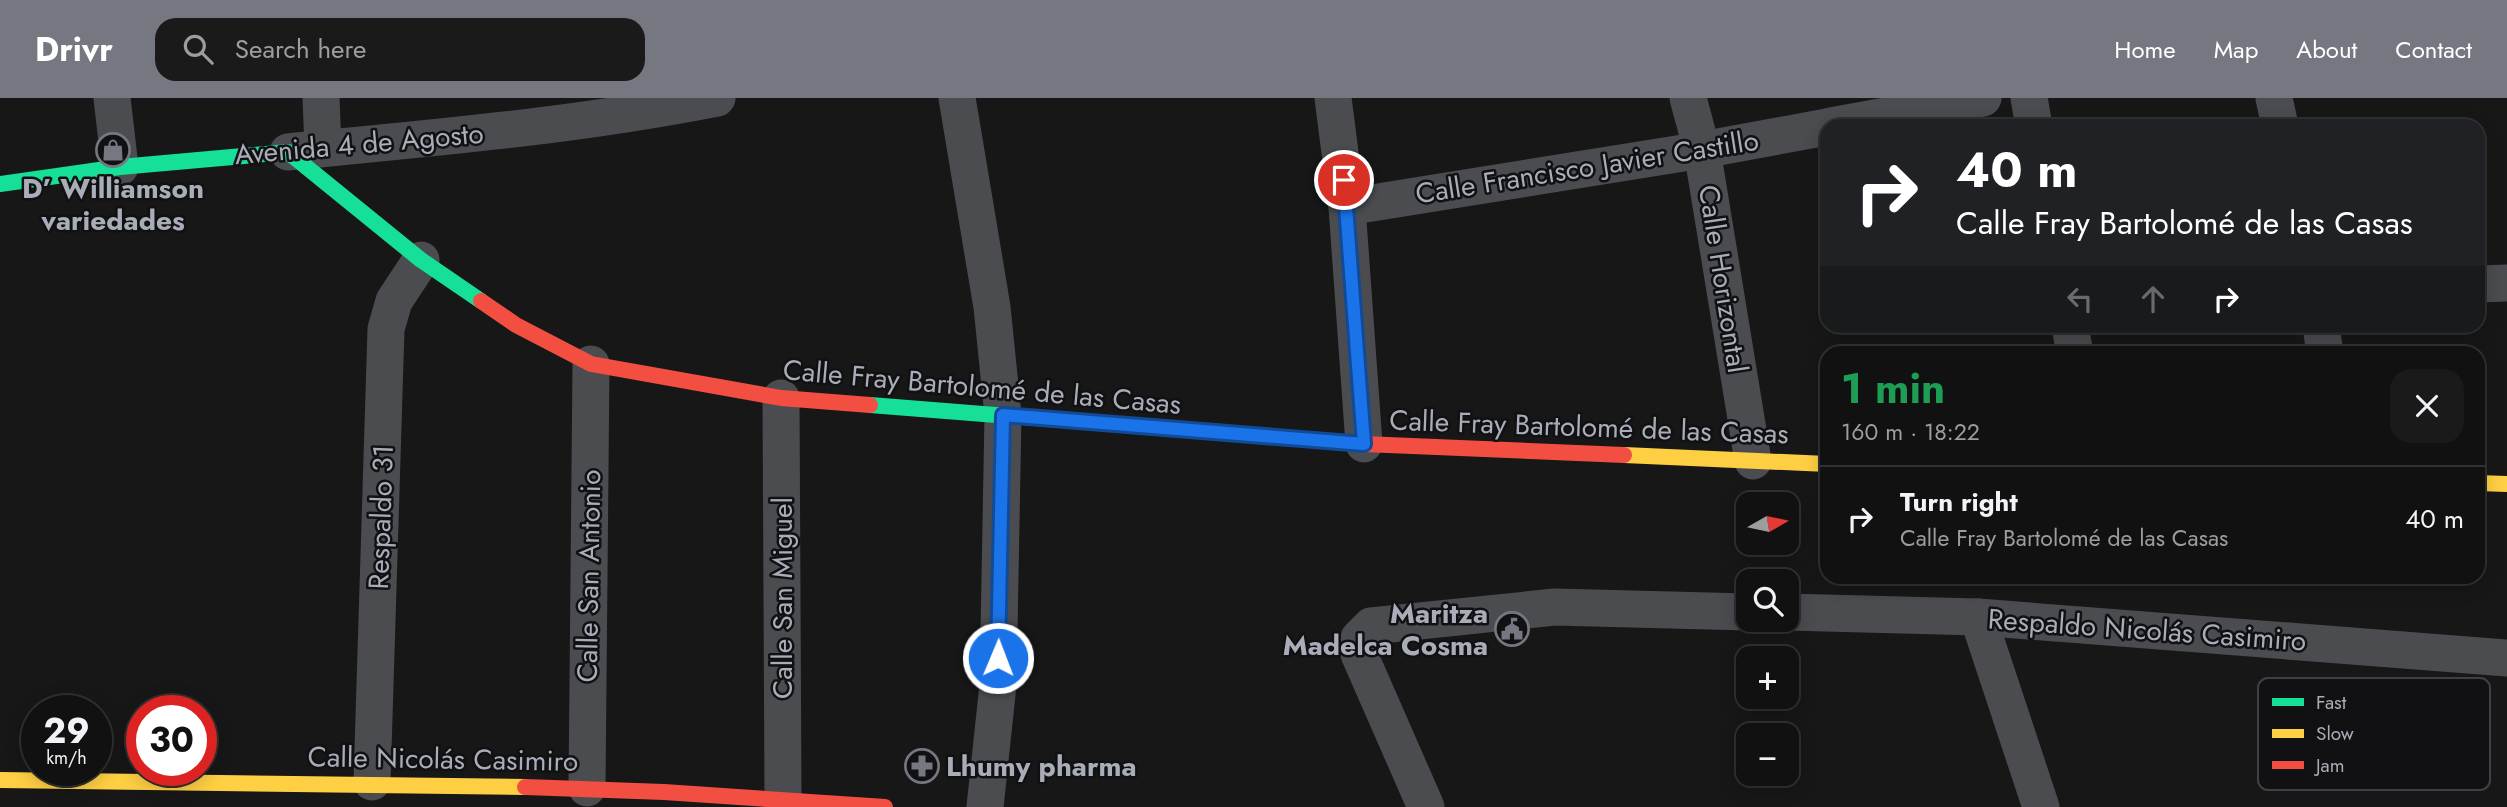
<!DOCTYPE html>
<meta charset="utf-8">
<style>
:root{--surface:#111;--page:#1a1a1a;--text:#f1f3f6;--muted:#9c9d9f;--line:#303131;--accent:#757880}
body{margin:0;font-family:Jost,sans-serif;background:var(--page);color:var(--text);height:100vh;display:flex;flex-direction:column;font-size:26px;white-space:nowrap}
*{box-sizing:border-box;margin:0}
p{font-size:23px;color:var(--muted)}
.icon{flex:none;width:38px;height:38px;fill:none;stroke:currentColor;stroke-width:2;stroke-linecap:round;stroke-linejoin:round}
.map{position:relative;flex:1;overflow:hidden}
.side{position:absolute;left:1820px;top:248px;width:665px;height:238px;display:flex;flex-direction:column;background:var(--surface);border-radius:21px;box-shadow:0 4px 18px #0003,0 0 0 2px var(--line)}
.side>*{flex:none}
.banner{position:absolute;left:1820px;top:21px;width:665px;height:214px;border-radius:21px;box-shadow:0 4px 18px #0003,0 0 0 2px var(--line);background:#202124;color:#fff;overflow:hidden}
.needle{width:46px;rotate:81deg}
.fabs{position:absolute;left:1736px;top:394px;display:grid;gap:14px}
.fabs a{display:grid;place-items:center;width:63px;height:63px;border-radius:14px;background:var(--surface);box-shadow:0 4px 18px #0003,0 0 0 2px var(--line);font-size:35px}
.speed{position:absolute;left:21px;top:597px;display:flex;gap:14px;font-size:35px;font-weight:700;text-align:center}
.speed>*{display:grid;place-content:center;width:91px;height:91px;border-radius:50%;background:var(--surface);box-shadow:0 4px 18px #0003,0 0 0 2px var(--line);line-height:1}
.speed small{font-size:18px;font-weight:400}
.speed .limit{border:10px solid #d22;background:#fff;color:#111}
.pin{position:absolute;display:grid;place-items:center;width:60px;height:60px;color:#fff;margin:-30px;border:4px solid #fff;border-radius:50%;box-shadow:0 2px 7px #0007}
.me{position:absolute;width:77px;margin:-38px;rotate:1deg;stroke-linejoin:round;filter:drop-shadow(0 0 5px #0008)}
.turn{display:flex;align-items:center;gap:24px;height:147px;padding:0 21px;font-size:32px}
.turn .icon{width:91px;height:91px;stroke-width:2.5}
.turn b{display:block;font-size:49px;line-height:60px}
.lanes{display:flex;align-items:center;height:66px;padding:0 21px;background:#0003;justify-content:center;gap:35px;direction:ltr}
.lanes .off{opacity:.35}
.round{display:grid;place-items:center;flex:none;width:74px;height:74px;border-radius:21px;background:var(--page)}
.summary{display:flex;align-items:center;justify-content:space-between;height:119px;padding:0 21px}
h1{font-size:42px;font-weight:700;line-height:52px;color:#1e9e55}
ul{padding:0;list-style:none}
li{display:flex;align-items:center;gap:21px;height:105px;padding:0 21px;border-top:2px solid var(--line)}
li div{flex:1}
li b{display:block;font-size:26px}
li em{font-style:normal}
header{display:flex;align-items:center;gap:42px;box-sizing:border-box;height:98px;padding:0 35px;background:var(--accent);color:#fff}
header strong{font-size:33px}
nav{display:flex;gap:38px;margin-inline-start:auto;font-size:24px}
.search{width:490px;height:63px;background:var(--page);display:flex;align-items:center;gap:18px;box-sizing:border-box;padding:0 24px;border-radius:21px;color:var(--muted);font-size:26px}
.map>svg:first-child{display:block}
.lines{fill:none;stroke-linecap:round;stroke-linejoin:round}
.street{stroke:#4b4c50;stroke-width:37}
.fast{stroke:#16e098;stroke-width:16}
.slow{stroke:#ffcf43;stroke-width:16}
.jam{stroke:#f24e42;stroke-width:16}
.route-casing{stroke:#114b97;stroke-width:18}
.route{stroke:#1a73e8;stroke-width:12}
.labels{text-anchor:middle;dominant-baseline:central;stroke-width:5;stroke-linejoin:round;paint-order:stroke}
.street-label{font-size:28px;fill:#a8adb8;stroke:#111113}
.poi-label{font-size:28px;font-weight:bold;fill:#a8adb8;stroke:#111113}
.key{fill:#111113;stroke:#3e4045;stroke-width:2}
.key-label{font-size:19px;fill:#a8adb8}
</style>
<header>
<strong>Drivr</strong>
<div class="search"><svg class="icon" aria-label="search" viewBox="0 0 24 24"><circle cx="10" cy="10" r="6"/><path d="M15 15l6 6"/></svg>Search here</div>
<nav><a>Home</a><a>Map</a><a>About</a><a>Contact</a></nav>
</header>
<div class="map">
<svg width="2507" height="709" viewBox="0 0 2507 709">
<rect width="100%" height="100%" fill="#171717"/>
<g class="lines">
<!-- street -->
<g class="street">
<polyline points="112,0 120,69"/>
<polyline points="321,0 323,50"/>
<polyline points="957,0 992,209 1003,317 998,587 985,709"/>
<polyline points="1333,0 1347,109 1364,346"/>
<polyline points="1688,0 1702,52 1753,363"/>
<polyline points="2029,0 2034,28"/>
<polyline points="2274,0 2280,28"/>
<polyline points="1831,28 1983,0"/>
<path d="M288,54C431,40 575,28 717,0"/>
<polyline points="1347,109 1702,52 1827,29"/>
<polyline points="2478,186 2507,185"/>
<polyline points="2070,228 2075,256"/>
<polyline points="2321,228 2325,256"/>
<polyline points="781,300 783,700"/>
<polyline points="1787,514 1978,519 2507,560"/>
<polyline points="1978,519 2041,709"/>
<polyline points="372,684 386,231 394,203 421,162"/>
<polyline points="587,690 591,266"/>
<polyline points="1426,709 1359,556 1359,540 1371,528 1555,509 1748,514"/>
</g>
<!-- fast -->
<g class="fast">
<polyline points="0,86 120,69 288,54 421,162 481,203"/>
<polyline points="870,307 1200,333"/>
</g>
<!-- slow -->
<g class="slow">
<polyline points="1624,357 1827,366"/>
<polyline points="2478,385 2507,386"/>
<polyline points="0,682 525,689"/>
</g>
<!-- jam -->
<g class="jam">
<polyline points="481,203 516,227 591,266 781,300 870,307"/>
<polyline points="1200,333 1364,346 1624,357"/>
<polyline points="525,689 664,694 885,709"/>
</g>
</g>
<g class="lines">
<!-- route casing -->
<g class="route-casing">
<polyline id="route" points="998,560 1003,317 1364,346 1344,82"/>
</g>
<!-- route -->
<use href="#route" class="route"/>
</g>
<!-- icons -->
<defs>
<g id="shop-ring" transform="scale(1.75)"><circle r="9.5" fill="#111113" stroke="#757880" stroke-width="1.5"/><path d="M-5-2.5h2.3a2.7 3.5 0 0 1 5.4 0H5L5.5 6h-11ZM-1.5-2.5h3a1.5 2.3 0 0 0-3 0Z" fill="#757880"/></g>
<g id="civic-ring" transform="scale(1.75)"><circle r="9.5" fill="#111113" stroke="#757880" stroke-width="1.5"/><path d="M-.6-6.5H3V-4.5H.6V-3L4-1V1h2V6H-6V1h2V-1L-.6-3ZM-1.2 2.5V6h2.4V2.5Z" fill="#757880"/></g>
<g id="pharmacy-ring" transform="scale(1.75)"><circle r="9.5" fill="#111113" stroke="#757880" stroke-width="1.5"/><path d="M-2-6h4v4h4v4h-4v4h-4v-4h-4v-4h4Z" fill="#757880"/></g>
</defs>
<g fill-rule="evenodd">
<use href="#shop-ring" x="113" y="52"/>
<use href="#civic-ring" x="1512" y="531"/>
<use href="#pharmacy-ring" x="922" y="668"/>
</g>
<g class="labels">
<!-- street labels -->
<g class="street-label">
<text transform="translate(359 46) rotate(-5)">Avenida 4 de Agosto</text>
<text transform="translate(1587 69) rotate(-9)">Calle Francisco Javier Castillo</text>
<text transform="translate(1723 181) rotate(81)">Calle Horizontal</text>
<text transform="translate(982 289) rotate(5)">Calle Fray Bartolomé de las Casas</text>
<text transform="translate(1589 329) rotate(2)">Calle Fray Bartolomé de las Casas</text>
<text transform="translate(381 419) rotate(-88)">Respaldo 31</text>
<text transform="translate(589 478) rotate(-89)">Calle San Antonio</text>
<text transform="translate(782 500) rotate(-90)">Calle San Miguel</text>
<text transform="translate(2147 532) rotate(4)">Respaldo Nicolás Casimiro</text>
<text transform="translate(443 661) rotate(1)">Calle Nicolás Casimiro</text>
</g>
<!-- poi labels -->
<g class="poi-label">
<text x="113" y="90">D’ Williamson<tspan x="113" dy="32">variedades</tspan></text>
<text x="1488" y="515" text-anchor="end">Maritza<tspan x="1488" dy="32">Madelca Cosma</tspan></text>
<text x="946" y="668" text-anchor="start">Lhumy pharma</text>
</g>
</g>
<!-- legend -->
<rect x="2258" y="580" width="232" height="112" rx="10" class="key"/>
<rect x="2272" y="600" width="32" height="8" fill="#16e098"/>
<rect x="2272" y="631" width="32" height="9" fill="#ffcf43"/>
<rect x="2272" y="663" width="32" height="8" fill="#f24e42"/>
<g class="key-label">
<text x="2316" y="611">Fast</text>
<text x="2316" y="642">Slow</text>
<text x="2316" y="674">Jam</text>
</g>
</svg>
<div class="fabs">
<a><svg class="needle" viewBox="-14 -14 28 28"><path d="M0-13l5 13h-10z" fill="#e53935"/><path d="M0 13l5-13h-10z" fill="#9c9d9f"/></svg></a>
<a><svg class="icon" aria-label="search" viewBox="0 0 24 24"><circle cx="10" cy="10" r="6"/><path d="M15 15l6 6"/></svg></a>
<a>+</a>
<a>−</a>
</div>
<div class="speed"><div>29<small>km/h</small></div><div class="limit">30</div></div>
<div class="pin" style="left:1344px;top:82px;background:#d93025"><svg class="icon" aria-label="arrive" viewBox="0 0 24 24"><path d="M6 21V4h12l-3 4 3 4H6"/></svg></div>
<svg class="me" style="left:998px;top:560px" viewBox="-20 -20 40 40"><circle r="17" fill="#1a73e8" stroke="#fff" stroke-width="3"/><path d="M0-11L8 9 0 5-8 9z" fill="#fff"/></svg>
<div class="banner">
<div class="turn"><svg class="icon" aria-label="right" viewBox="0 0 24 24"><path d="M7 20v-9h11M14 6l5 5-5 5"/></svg><div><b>40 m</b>Calle Fray Bartolomé de las Casas</div></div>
<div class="lanes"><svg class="icon off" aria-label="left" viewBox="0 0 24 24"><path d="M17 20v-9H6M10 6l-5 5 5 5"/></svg><svg class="icon off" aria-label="ahead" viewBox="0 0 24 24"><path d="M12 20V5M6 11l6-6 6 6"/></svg><svg class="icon" aria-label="right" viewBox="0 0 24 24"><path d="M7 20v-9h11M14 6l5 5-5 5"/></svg></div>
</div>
<section class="side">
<div class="summary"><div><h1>1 min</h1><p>160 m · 18:22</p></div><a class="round"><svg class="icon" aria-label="close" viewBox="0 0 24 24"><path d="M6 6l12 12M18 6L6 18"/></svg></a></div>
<ul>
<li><svg class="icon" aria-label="right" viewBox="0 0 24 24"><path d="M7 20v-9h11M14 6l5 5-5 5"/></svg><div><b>Turn right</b><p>Calle Fray Bartolomé de las Casas</p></div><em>40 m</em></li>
</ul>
</section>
</div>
